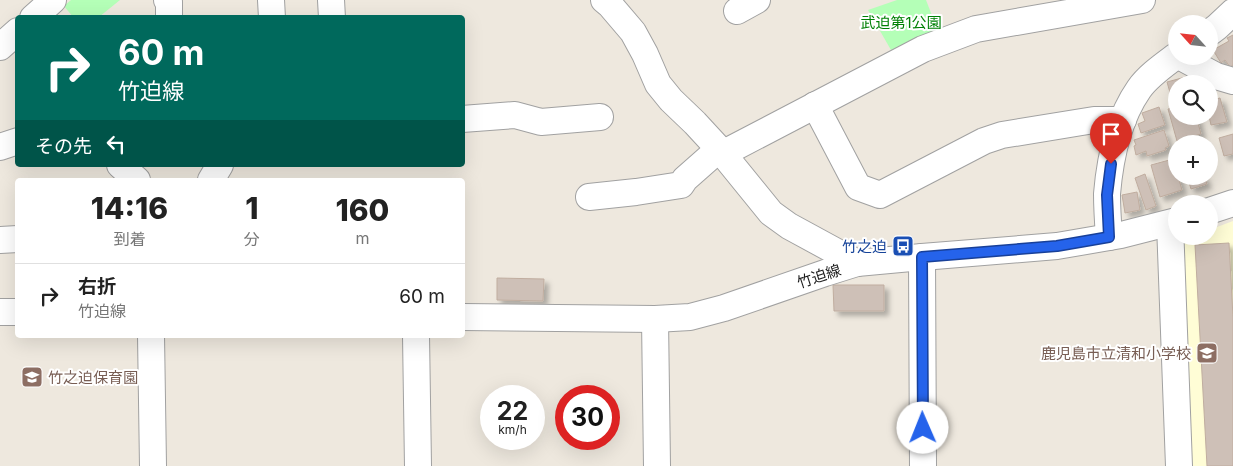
<!DOCTYPE html>
<html lang="ja">
<meta charset="utf-8">
<style>
:root{--surface:#fff;--page:#f2f2f2;--text:#222;--muted:#767676;--line:#e0e0e0}
body{margin:0;font-family:Inter,"Noto Sans JP",sans-serif;background:var(--page);color:var(--text);height:100vh;display:flex;flex-direction:column;font-size:19px;white-space:nowrap}
*{box-sizing:border-box;margin:0}
p{font-size:16px;color:var(--muted)}
.icon{flex:none;width:28px;height:28px;fill:none;stroke:currentColor;stroke-width:2;stroke-linecap:round;stroke-linejoin:round}
.map{position:relative;flex:1;overflow:hidden}
.panel{position:absolute;left:15px;top:178px;width:450px;height:160px;display:flex;flex-direction:column;background:var(--surface);border-radius:5px;box-shadow:0 5px 20px #0002}
.panel>*{flex:none}
.guide{position:absolute;left:15px;top:15px;width:450px;height:152px;border-radius:5px;box-shadow:0 5px 20px #0002;background:#00695c;color:#fff;overflow:hidden}
.needle{width:32px;rotate:297deg}
.controls{position:absolute;left:1168px;top:15px;display:grid;gap:10px}
.controls a{display:grid;place-items:center;width:50px;height:50px;border-radius:50%;background:var(--surface);box-shadow:0 5px 20px #0002;font-size:25px}
.speed{position:absolute;left:480px;top:385px;display:flex;gap:10px;font-size:25px;font-weight:700;text-align:center}
.speed>*{display:grid;place-content:center;width:65px;height:65px;border-radius:50%;background:var(--surface);box-shadow:0 5px 20px #0002;line-height:1}
.speed small{font-size:12px;font-weight:400}
.speed .limit{border:8px solid #d22;background:#fff;color:#111}
.pin{position:absolute;display:grid;place-items:center;width:42px;height:42px;color:#fff;margin:-51px -21px;border-radius:50% 50% 50% 0;rotate:-45deg;box-shadow:0 0 5px #0007}
.pin .icon{rotate:45deg}
.me{position:absolute;width:55px;margin:-28px;rotate:359deg;stroke-linejoin:round;filter:drop-shadow(0 0 4px #0008)}
.turn{display:flex;align-items:center;gap:18px;height:105px;padding:0 20px;font-size:22px}
.turn .icon{width:65px;height:65px;stroke-width:2.5}
.turn b{display:block;font-size:35px;line-height:42px}
.then{display:flex;align-items:center;height:48px;padding:0 20px;background:#0003;gap:10px;font-size:19px}
.eta{display:flex;justify-content:space-evenly;align-items:center;height:85px;text-align:center}
.eta b{font-size:30px;font-weight:800;line-height:35px}
ul{padding:0;list-style:none}
li{display:flex;align-items:center;gap:15px;height:65px;padding:0 20px;border-top:1px solid var(--line)}
li div{flex:1}
li b{display:block;font-size:19px}
li em{font-style:normal}
.map>svg:first-child{display:block}
.education{fill:#fffdd6}
.park{fill:#b4ffb7}
.building{fill:#cec0b7;stroke:#c0ad9f;filter:url(#shadow)}
.lines{fill:none;stroke-linecap:round;stroke-linejoin:round}
.minor-casing{stroke:#a1a1a1;stroke-width:28}
.minor{stroke:#fff;stroke-width:26}
.route-casing{stroke:#184099;stroke-width:12}
.route{stroke:#2563eb;stroke-width:9}
.labels{text-anchor:middle;dominant-baseline:central;stroke-width:4;stroke-linejoin:round;paint-order:stroke}
.park-label{font-size:15px;fill:#008105;stroke:#fff}
.transit-label{font-size:15px;fill:#164399;stroke:#fff;text-anchor:end}
.street-label{font-size:15px;fill:#1a1a1a;stroke:#fff}
.education-label{font-size:15px;fill:#785e54;stroke:#fff;text-anchor:end}
</style>
<div class="map">
<svg width="1233" height="466" viewBox="0 0 1233 466">
<defs>
<filter id="shadow"><feDropShadow dx="4.5" dy="4.5" stdDeviation="2.5" flood-color="#0004"/></filter>
</defs>
<rect width="100%" height="100%" fill="#eee8de"/>
<!-- education -->
<polygon class="education" points="1233,221 1233,466 1186,466 1178,241 1190,236 1209,236 1209,230"/>
<!-- park -->
<g class="park">
<polygon points="71,0 120,0 99,17 73,17 64,6"/>
<polygon points="897,0 926,0 938,31 891,50 868,10"/>
</g>
<!-- building -->
<g class="building">
<polygon points="1233,35 1233,65 1230,67 1225,60 1221,63 1213,50 1229,41 1227,38"/>
<polygon points="1193,75 1195,84 1176,84 1176,102 1173,103 1167,82"/>
<polygon points="1220,98 1227,122 1211,125 1209,116 1209,101"/>
<polygon points="1159,107 1165,125 1141,133 1138,124 1145,121 1142,113"/>
<polygon points="1176,107 1176,116 1196,116 1201,134 1177,141 1168,109"/>
<polygon points="1164,130 1169,146 1165,148 1166,150 1147,156 1146,151 1136,155 1134,146 1136,145 1134,140"/>
<polygon points="1233,134 1233,154 1224,156 1219,138"/>
<polygon points="1173,159 1176,171 1176,176 1178,176 1182,190 1160,197 1151,165"/>
<polygon points="1145,174 1156,206 1146,210 1135,178"/>
<polygon points="1187,176 1204,176 1207,184 1191,189"/>
<polygon points="1137,192 1140,210 1125,213 1122,195"/>
<polygon points="1229,243 1233,317 1233,466 1207,466 1195,245"/>
<polygon points="497,278 544,279 543,301 497,300"/>
<polygon points="833,285 884,285 884,311 834,311"/>
</g>
<g class="lines">
<!-- minor casing -->
<g class="minor-casing">
<g id="minor">
<polyline points="167,0 169,2 169,18"/>
<polyline points="271,0 272,18"/>
<polyline points="331,0 332,18"/>
<polyline points="604,0 610,5 633,32 645,54 658,84 671,100 695,123 719,149 771,213 789,226 857,263"/>
<polyline points="737,11 757,0"/>
<polyline points="33,18 53,0"/>
<polyline points="1209,33 1217,27 1233,12"/>
<polyline points="0,47 18,31"/>
<polyline points="1179,56 1216,76 1233,81"/>
<polyline points="815,105 858,187 880,195 984,141 1002,135 1094,120 1123,120"/>
<polyline points="462,119 515,115 541,122 600,117"/>
<polyline points="0,147 18,141"/>
<polyline points="722,154 923,49 976,29 1142,0"/>
<polyline points="120,165 137,180"/>
<polyline points="211,180 220,165"/>
<polyline points="589,197 636,192 681,185 685,179 719,149"/>
<polyline points="1209,211 1233,203"/>
<polyline points="1170,224 1179,466"/>
<path d="M1109,237C1108,223 1107,208 1107,194C1110,158 1118,119 1139,89C1148,76 1164,65 1176,56"/>
<polyline points="0,240 18,239"/>
<polyline points="922,257 923,466"/>
<polyline points="0,312 18,312"/>
<polyline points="462,317 655,319 690,317 724,308 825,273 857,263 922,257 1057,246 1121,235 1176,221"/>
<polyline points="655,319 657,466"/>
<polyline points="151,335 153,466"/>
<polyline points="416,335 418,466"/>
</g>
</g>
<!-- minor -->
<use href="#minor" class="minor"/>
</g>
<g class="lines">
<!-- route casing -->
<g class="route-casing">
<polyline id="route" points="923,428 922,257 1057,246 1109,237 1107,195 1111,164"/>
</g>
<!-- route -->
<use href="#route" class="route"/>
</g>
<!-- icons -->
<defs>
<g id="bus-square" transform="scale(1.125)"><rect x="-9" y="-9" width="18" height="18" rx="4" fill="#1a4fb4" stroke="#fff"/><path d="M-5-6H5V4H4V6H2V4H-2V6H-4V4H-5ZM-3.5-4V0h7V-4ZM-3.5 1.2v1.5H-2V1.2ZM2 1.2v1.5H3.5V1.2Z" fill="#fff"/></g>
<g id="school-square" transform="scale(1.125)"><rect x="-9" y="-9" width="18" height="18" rx="4" fill="#8d6e63" stroke="#fff"/><path d="M0-5L7-2L0 1L-7-2ZM-4 1L0 2.5L4 1V4Q0 6-4 4Z" fill="#fff"/></g>
</defs>
<g fill-rule="evenodd">
<use href="#bus-square" x="903" y="246"/>
<use href="#school-square" x="1207" y="353"/>
<use href="#school-square" x="32" y="377"/>
</g>
<g class="labels">
<!-- park labels -->
<g class="park-label">
<text x="901" y="22">武迫第1公園</text>
</g>
<!-- transit labels -->
<g class="transit-label">
<text x="887" y="246">竹之迫</text>
</g>
<!-- street labels -->
<g class="street-label">
<text transform="translate(819 276) rotate(-18)">竹迫線</text>
</g>
<!-- education labels -->
<g class="education-label">
<text x="1191" y="353">鹿児島市立清和小学校</text>
<text x="48" y="377" text-anchor="start">竹之迫保育園</text>
</g>
</g>
</svg>
<div class="controls">
<a><svg class="needle" viewBox="-14 -14 28 28"><path d="M0-13l5 13h-10z" fill="#e53935"/><path d="M0 13l5-13h-10z" fill="#767676"/></svg></a>
<a><svg class="icon" aria-label="search" viewBox="0 0 24 24"><circle cx="10" cy="10" r="6"/><path d="M15 15l6 6"/></svg></a>
<a>+</a>
<a>−</a>
</div>
<div class="speed"><div>22<small>km/h</small></div><div class="limit">30</div></div>
<div class="pin" style="left:1111px;top:164px;background:#d93025"><svg class="icon" aria-label="arrive" viewBox="0 0 24 24"><path d="M6 21V4h12l-3 4 3 4H6"/></svg></div>
<svg class="me" style="left:923px;top:428px" viewBox="-20 -20 40 40"><circle r="19" fill="#fff"/><path d="M0-13L10 11 0 6-10 11z" fill="#2563eb"/></svg>
<div class="guide">
<div class="turn"><svg class="icon" aria-label="right" viewBox="0 0 24 24"><path d="M7 20v-9h11M14 6l5 5-5 5"/></svg><div><b>60 m</b>竹迫線</div></div>
<div class="then">その先<svg class="icon" aria-label="left" viewBox="0 0 24 24"><path d="M17 20v-9H6M10 6l-5 5 5 5"/></svg></div>
</div>
<section class="panel">
<div class="eta">
<div><b>14:16</b><p>到着</p></div>
<div><b>1</b><p>分</p></div>
<div><b>160</b><p>m</p></div>
</div>
<ul>
<li><svg class="icon" aria-label="right" viewBox="0 0 24 24"><path d="M7 20v-9h11M14 6l5 5-5 5"/></svg><div><b>右折</b><p>竹迫線</p></div><em>60 m</em></li>
</ul>
</section>
</div>
